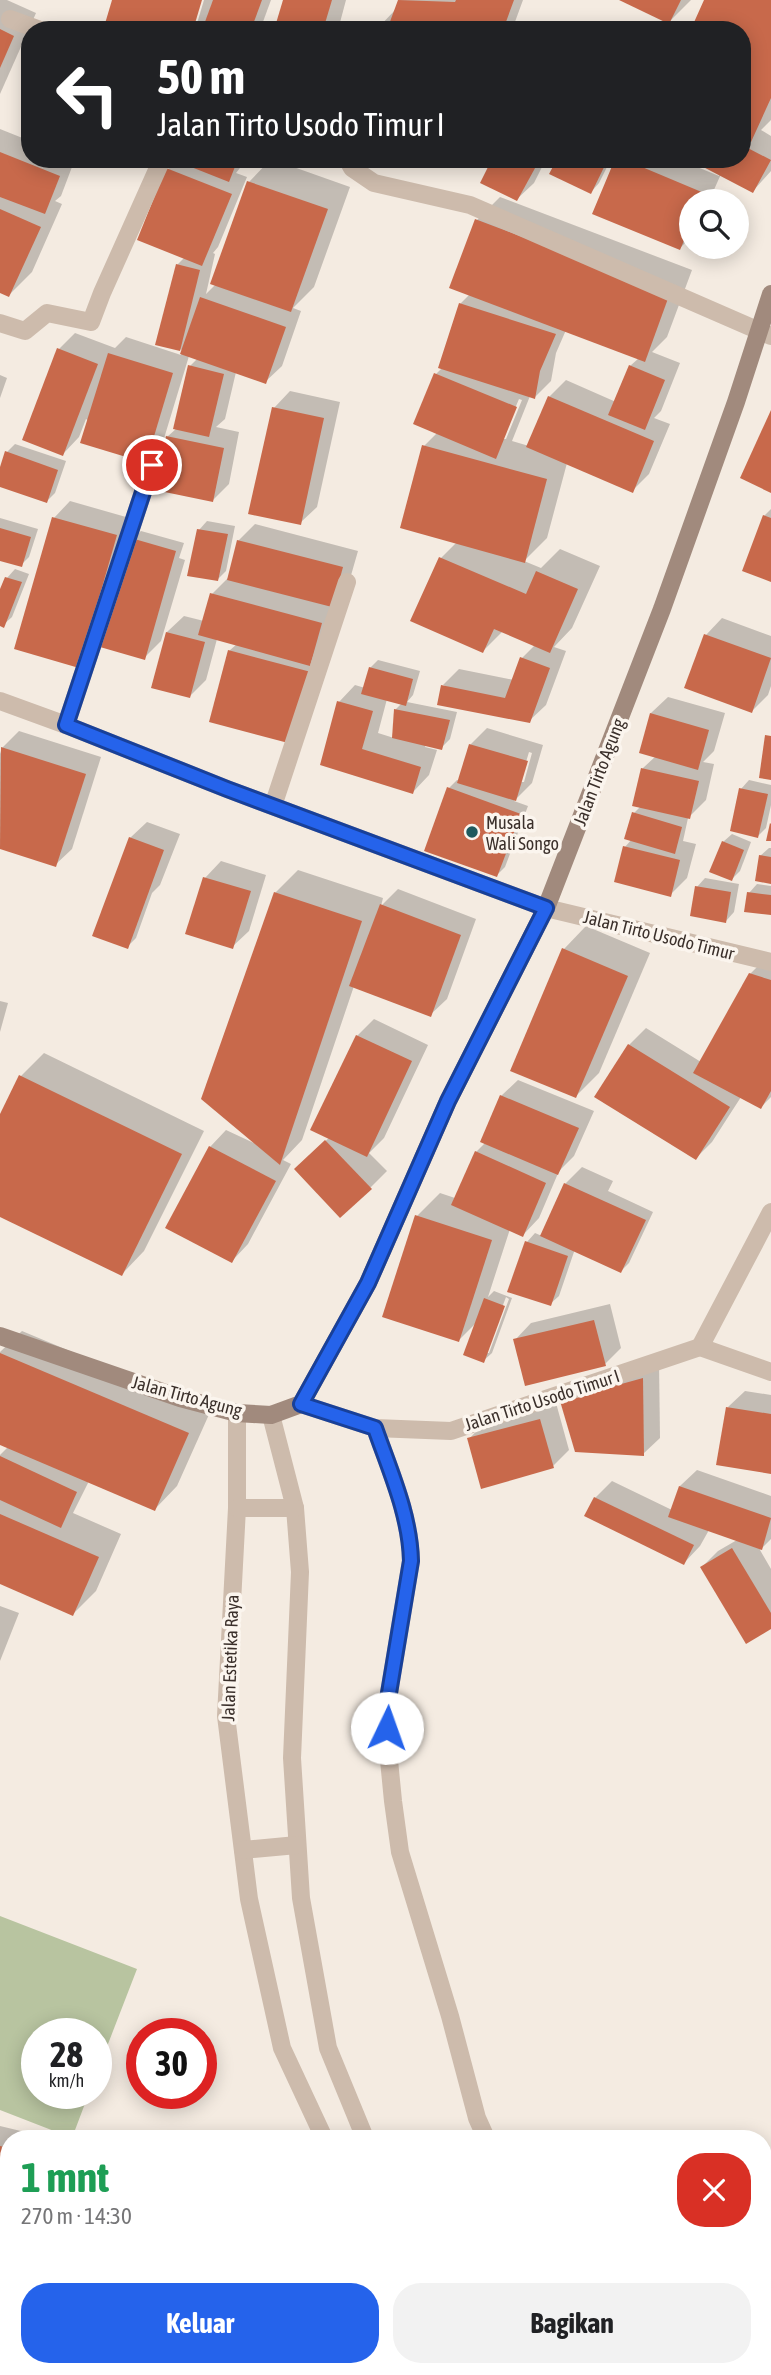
<!DOCTYPE html>
<html lang="id">
<meta charset="utf-8">
<style>
:root{--surface:#fff;--page:#f2f2f2;--text:#202124;--muted:#757577;--accent:#2563eb}
body{margin:0;font-family:"Asap Condensed",sans-serif;background:var(--page);color:var(--text);height:100vh;display:flex;flex-direction:column;font-size:26px;white-space:nowrap}
*{box-sizing:border-box;margin:0}
p{font-size:23px;color:var(--muted)}
.icon{flex:none;width:38px;height:38px;fill:none;stroke:currentColor;stroke-width:2;stroke-linecap:round;stroke-linejoin:round}
.map{position:relative;flex:1;overflow:hidden}
.drawer{position:absolute;left:0px;top:2130px;width:772px;height:247px;display:flex;flex-direction:column;background:var(--surface);border-radius:28px 28px 0 0;box-shadow:0 4px 18px #0003}
.drawer>*{flex:none}
.banner{position:absolute;left:21px;top:21px;width:730px;height:147px;border-radius:28px;box-shadow:0 4px 18px #0003;background:#202124;color:#fff;overflow:hidden}
.fabs{position:absolute;left:679px;top:189px;display:grid;gap:14px}
.fabs a{display:grid;place-items:center;width:70px;height:70px;border-radius:50%;background:var(--surface);box-shadow:0 4px 18px #0003;font-size:35px}
.speed{position:absolute;left:21px;top:2018px;display:flex;gap:14px;font-size:35px;font-weight:700;text-align:center}
.speed>*{display:grid;place-content:center;width:91px;height:91px;border-radius:50%;background:var(--surface);box-shadow:0 4px 18px #0003;line-height:1}
.speed small{font-size:18px;font-weight:400}
.speed .limit{border:10px solid #d22;background:#fff;color:#111}
.pin{position:absolute;display:grid;place-items:center;width:60px;height:60px;color:#fff;margin:-30px;border:4px solid #fff;border-radius:50%;box-shadow:0 2px 7px #0007}
.me{position:absolute;width:77px;margin:-38px;rotate:3deg;stroke-linejoin:round;filter:drop-shadow(0 0 5px #0008)}
.turn{display:flex;align-items:center;gap:24px;height:147px;padding:0 21px;font-size:32px}
.turn .icon{width:91px;height:91px;stroke-width:2.5}
.turn b{display:block;font-size:49px;line-height:60px}
.round{display:grid;place-items:center;flex:none;width:74px;height:74px;border-radius:28px;background:var(--page)}
.overview{display:flex;align-items:center;justify-content:space-between;height:119px;padding:0 21px}
h1{font-size:42px;font-weight:700;line-height:52px;color:#1e9e55}
.action{display:flex;gap:14px;margin-top:auto;padding:14px 21px}
.action a{flex:1;height:80px;border-radius:28px;background:var(--accent);color:#fff;font-size:28px;font-weight:700;line-height:80px;text-align:center}
.action a+a{background:var(--page);color:var(--text)}
.map>svg:first-child{display:block}
.green{fill:#b8c4a0}
.shadow{fill:#0003;fill-rule:evenodd}
.building{fill:#c8694b}
.lines{fill:none;stroke-linecap:round;stroke-linejoin:round}
.minor{stroke:#cdbbac;stroke-width:18}
.secondary{stroke:#a18a7d;stroke-width:18}
.route-casing{stroke:#184099;stroke-width:18}
.route{stroke:#2563eb;stroke-width:12}
.poi-dot{fill:#1f5a5e;stroke:#fbf5ee;stroke-width:2.5}
.labels{text-anchor:middle;dominant-baseline:central;stroke-width:7;stroke-linejoin:round;paint-order:stroke}
.street-label{font-size:18px;fill:#3b302b;stroke:#fbf5ee}
.poi-label{font-size:18px;fill:#3b302b;stroke:#fbf5ee;text-anchor:start}
</style>
<div class="map">
<svg width="771" height="2375" viewBox="0 0 771 2375">
<rect width="100%" height="100%" fill="#f4ebe1"/>
<!-- green -->
<polygon class="green" points="0,1916 137,1969 96,2075 96,2034 37,2034 37,2093 89,2093 72,2138 0,2110"/>
<!-- shadow -->
<g class="shadow">
<polygon points="0,0 7,0 36,13 0,94"/>
<polygon points="204,0 271,0 260,30 195,30"/>
<polygon points="285,0 346,0 338,30 276,30"/>
<polygon points="400,0 523,0 512,30 376,30 397,8"/>
<polygon points="623,0 691,0 669,22"/>
<polygon points="706,0 771,0 771,120 761,130 771,136 771,171 753,191 721,174 709,201 691,201 691,237 680,248 617,159 678,159 719,176 720,174 742,159 742,30 698,30 694,28"/>
<polygon points="674,25 685,30 669,30"/>
<polygon points="0,129 30,141 30,159 75,159 61,196 55,201 62,204 32,272 9,295 0,291"/>
<polygon points="175,159 247,159 236,173 247,177 218,247 213,253 215,254 206,294 216,284 249,182 271,159 350,187 314,287 293,308 301,311 282,366 265,382 236,372 225,419 216,427 239,432 229,484 213,500 167,437 177,428 190,366 197,359 189,356 162,445 145,461 86,419 79,437 63,454 59,349 75,333 115,348 126,337 181,355 183,350 157,344 177,265 185,257 168,169"/>
<polygon points="494,159 546,159 534,183 517,199"/>
<polygon points="559,159 611,159 599,183 591,192"/>
<path d="M500,197L692,270L667,337L652,352L680,363L661,411L654,418L670,424L649,474L632,491L567,463L547,538L524,561L541,568L560,549L600,566L572,628L554,647L566,651L546,705L529,721L443,685L459,669L514,680L522,658L535,645L503,631L483,651L441,558L457,542L424,446L437,433L415,423L436,374L442,368L460,304L470,294L477,220ZM566,330L639,358L630,366L616,402L566,380L549,397L529,446L512,441L530,396L535,397L551,381L556,353ZM519,399L522,400L506,439H502Z"/>
<polygon points="0,375 7,378 0,398"/>
<polygon points="290,391 340,402 317,507 300,523 274,408"/>
<polygon points="15,444 66,461 55,493 47,501 0,485 0,472 7,452"/>
<polygon points="70,501 133,519 95,650 54,518"/>
<polygon points="771,509 771,580 764,516"/>
<polygon points="0,518 38,529 29,557 21,565 0,559"/>
<polygon points="207,521 235,526 226,571 218,579 199,530"/>
<polygon points="255,524 358,551 308,725 229,651 237,644 217,639 206,680 190,696 167,632 184,616 204,621 212,594 228,578 238,541"/>
<polygon points="141,531 184,543 179,558 185,560 161,641 144,658 132,539"/>
<polygon points="15,569 29,574 12,617 3,625 0,624 0,594 7,578"/>
<polygon points="722,618 771,636 771,686 768,695 752,711 706,635"/>
<path d="M378,660L420,671L413,695L407,702L457,712L450,739L441,748L426,744L425,747L437,750L429,775L413,792L322,764L339,702L355,685L365,688L370,668ZM387,699L402,703L395,710L394,738L378,733Z"/>
<polygon points="668,697 725,713 714,751 703,762 714,764 706,800 688,818 683,841 696,844 687,878 670,895 625,847 632,839 634,813 641,806 635,805 643,768 656,756 651,713"/>
<path d="M487,728L543,745L532,783L514,801L528,806L505,867L497,875L449,788L457,780L460,781L470,745ZM529,752L532,753L524,782H520Z"/>
<polygon points="19,731 101,757 72,849 55,865 0,847 0,754 2,748"/>
<polygon points="749,780 771,785 771,805 766,828 758,836 741,789"/>
<polygon points="147,822 180,834 160,885 152,893 136,938 127,947 130,838"/>
<polygon points="732,834 751,842 740,871 732,879 723,842"/>
<polygon points="769,848 771,848 771,882 760,856"/>
<polygon points="221,861 266,875 249,931 232,947 187,933 205,878"/>
<polygon points="298,870 383,898 381,906 398,889 476,919 447,999 430,1015 354,986 302,1140 283,1160 291,1164 248,1244 232,1261 210,1147 226,1130 260,1146 275,893"/>
<polygon points="705,878 739,884 734,912 726,921 697,887"/>
<polygon points="757,884 771,886 771,914 749,893"/>
<polygon points="586,926 650,953 599,1073 576,1096 564,949"/>
<polygon points="771,953 771,1097 761,1107 741,1097 712,1142 696,1158 597,1097 629,1045 646,1028 701,1062 750,974"/>
<polygon points="0,1001 8,1003 0,1032"/>
<polygon points="374,1019 428,1045 384,1138 369,1153 387,1171 370,1188 312,1153 330,1137 357,1036"/>
<polygon points="44,1053 204,1131 144,1251 122,1274 0,1215 0,1118 21,1076"/>
<path d="M518,1080L594,1111L574,1156L559,1171L539,1218L523,1235L510,1229L488,1297L494,1291L512,1298L492,1353L483,1361L478,1321L459,1340L417,1216L440,1193L455,1198L476,1152L485,1143L501,1096ZM506,1297L509,1299L489,1353H485Z"/>
<polygon points="582,1167 613,1181 608,1191 653,1212 629,1263 621,1271 575,1249 559,1296 550,1304 527,1242 535,1233 542,1236 565,1184"/>
<polygon points="610,1304 621,1348 605,1364 515,1340 531,1323"/>
<polygon points="22,1331 211,1410 177,1486 155,1509 89,1481 73,1513 121,1534 96,1591 73,1614 0,1582 0,1455 8,1447 0,1443 0,1352"/>
<polygon points="659,1362 660,1438 643,1454 562,1401"/>
<polygon points="745,1391 771,1395 771,1473 728,1407"/>
<polygon points="556,1403 569,1450 553,1466 469,1439 485,1422"/>
<polygon points="697,1470 771,1496 771,1539 760,1550 771,1569 771,1627 702,1567 718,1551 737,1540 709,1530 700,1546 684,1563 595,1498 612,1481 672,1510 680,1486"/>
<polygon points="0,1606 19,1613 0,1661"/>
<polygon points="0,2126 50,2138 9,2138 9,2228 3,2228 9,2231 9,2318 0,2327"/>
<polygon points="101,2368 171,2368 164,2375 123,2375"/>
<polygon points="176,2368 235,2368 233,2375 174,2375"/>
<polygon points="390,2368 399,2368 407,2375 383,2375"/>
</g>
<!-- building -->
<g class="building">
<polygon points="112,0 202,0 193,30 111,30 104,27"/>
<polygon points="213,0 262,0 251,30 202,30"/>
<polygon points="283,0 332,0 323,30 274,30"/>
<polygon points="398,0 455,2 456,0 514,0 503,30 395,30 388,27"/>
<polygon points="619,0 681,0 669,24"/>
<polygon points="704,0 771,0 771,98 751,142 742,138 742,30 691,29"/>
<polygon points="0,29 14,36 0,68"/>
<polygon points="742,145 771,160 753,193 688,159 742,159"/>
<polygon points="0,152 60,176 45,214 0,197"/>
<polygon points="171,159 238,159 229,182"/>
<polygon points="492,159 540,159 517,201 480,183"/>
<polygon points="557,159 604,159 607,161 591,194 549,174"/>
<polygon points="615,159 623,159 704,193 701,201 691,201 691,224 680,250 592,214"/>
<polygon points="166,168 232,194 202,266 137,240"/>
<polygon points="247,181 328,209 291,312 210,284"/>
<polygon points="0,209 41,227 9,297 0,293"/>
<polygon points="475,219 670,293 645,362 449,288"/>
<polygon points="176,264 200,270 180,351 155,345"/>
<polygon points="200,297 286,327 266,384 180,354"/>
<polygon points="459,303 556,334 540,371 535,399 438,368"/>
<polygon points="57,348 98,364 63,456 22,440"/>
<polygon points="108,353 173,373 146,463 80,443"/>
<polygon points="188,365 224,374 209,437 173,429"/>
<polygon points="629,365 665,380 645,430 608,415"/>
<polygon points="434,373 517,407 496,459 413,424"/>
<polygon points="548,396 654,441 633,493 526,447"/>
<polygon points="272,407 324,418 301,525 248,514"/>
<polygon points="771,410 771,493 740,478"/>
<polygon points="166,436 224,448 213,502 155,490"/>
<polygon points="422,445 547,479 525,563 400,528"/>
<polygon points="5,451 58,470 47,503 0,487 0,467"/>
<polygon points="763,515 771,518 771,582 742,571"/>
<polygon points="52,517 117,535 79,668 14,649"/>
<polygon points="0,528 31,537 22,567 0,561"/>
<polygon points="197,529 228,534 218,581 187,576"/>
<polygon points="131,538 176,551 145,660 100,647"/>
<polygon points="237,540 343,567 332,607 227,580"/>
<polygon points="439,557 526,594 536,571 578,589 550,653 494,629 483,653 410,621"/>
<polygon points="5,577 22,582 4,628 0,626 0,589"/>
<polygon points="210,593 322,623 310,666 198,635"/>
<polygon points="166,632 205,642 190,698 151,688"/>
<polygon points="704,634 771,658 752,713 684,688"/>
<polygon points="228,650 311,672 292,744 209,722"/>
<polygon points="520,657 550,668 530,723 437,705 441,685 505,698"/>
<polygon points="369,667 413,679 406,706 361,694"/>
<polygon points="337,701 373,711 362,749 421,767 413,794 320,765"/>
<polygon points="394,709 450,720 442,750 392,738"/>
<polygon points="650,713 709,730 698,770 639,753"/>
<polygon points="765,735 771,736 771,780 759,778"/>
<polygon points="469,744 528,761 516,801 457,783"/>
<polygon points="1,747 86,774 56,867 0,849"/>
<polygon points="641,768 699,781 690,819 632,806"/>
<polygon points="447,787 521,814 497,877 424,851"/>
<polygon points="739,788 768,794 758,838 730,831"/>
<polygon points="632,812 682,827 675,854 624,839"/>
<polygon points="770,823 771,824 771,841 766,841"/>
<polygon points="129,837 164,850 128,949 92,936"/>
<polygon points="722,841 744,850 732,881 709,872"/>
<polygon points="623,846 680,860 671,897 614,882"/>
<polygon points="759,855 771,857 771,884 755,881"/>
<polygon points="203,877 251,891 233,949 185,934"/>
<polygon points="695,886 731,892 726,923 690,916"/>
<polygon points="274,892 362,921 280,1165 201,1099"/>
<polygon points="747,892 771,895 771,915 744,912"/>
<polygon points="380,904 461,935 431,1017 349,986"/>
<polygon points="562,948 628,976 576,1098 510,1071"/>
<polygon points="749,973 771,980 771,1091 761,1109 693,1073"/>
<polygon points="356,1035 412,1061 367,1157 310,1130"/>
<polygon points="628,1044 730,1107 696,1160 594,1097"/>
<polygon points="19,1075 182,1154 122,1276 0,1217 0,1114"/>
<polygon points="500,1095 579,1128 558,1175 480,1142"/>
<polygon points="325,1140 372,1189 340,1218 294,1169"/>
<polygon points="209,1146 276,1181 232,1263 165,1228"/>
<polygon points="475,1151 546,1183 523,1237 451,1205"/>
<polygon points="564,1183 646,1220 621,1273 540,1236"/>
<polygon points="415,1215 492,1240 459,1342 382,1317"/>
<polygon points="525,1241 568,1256 551,1306 507,1292"/>
<polygon points="484,1298 505,1306 484,1363 463,1355"/>
<polygon points="594,1320 606,1366 525,1386 513,1339"/>
<polygon points="0,1353 189,1433 155,1511 0,1445"/>
<polygon points="643,1378 644,1456 575,1452 560,1401"/>
<polygon points="726,1407 771,1414 771,1474 716,1465"/>
<polygon points="540,1419 554,1468 481,1489 467,1438"/>
<polygon points="0,1456 77,1492 61,1528 0,1500"/>
<polygon points="679,1486 771,1518 762,1550 668,1517"/>
<polygon points="594,1497 694,1545 684,1565 584,1516"/>
<polygon points="0,1514 99,1557 73,1616 0,1584"/>
<polygon points="732,1548 771,1613 771,1629 746,1644 700,1567"/>
<polygon points="0,2146 9,2148 9,2186 0,2184"/>
<polygon points="0,2195 9,2196 9,2229 0,2228"/>
<polygon points="0,2250 9,2254 9,2310 0,2330"/>
<polygon points="97,2368 161,2368 158,2375 117,2375"/>
<polygon points="175,2368 225,2368 223,2375 172,2375"/>
</g>
<g class="lines">
<!-- minor -->
<g class="minor">
<polyline points="10,19 40,30"/>
<polyline points="347,159 352,168 374,183 470,205 771,336"/>
<polyline points="0,323 25,331 47,313 91,322 102,293 162,159"/>
<polyline points="0,701 66,725 227,789 546,908 771,962"/>
<polyline points="66,725 152,465"/>
<polyline points="273,806 347,582"/>
<polyline points="700,1347 771,1212"/>
<polyline points="301,1404 375,1428 451,1431 700,1347 771,1372"/>
<polyline points="237,1413 237,1508 226,1716 249,1899 282,2048 324,2138"/>
<polyline points="271,1415 295,1508 300,1572 292,1758 301,1898 328,2048 365,2138"/>
<path d="M375,1428C390,1471 410,1514 411,1561L387,1705L388,1750L393,1801L400,1852L450,2016L477,2118L486,2138"/>
<polyline points="237,1508 295,1508"/>
<polyline points="243,1850 297,1845"/>
<polyline points="490,2368 496,2375"/>
<polyline points="543,2368 550,2375"/>
<polyline points="749,2368 759,2375"/>
<polyline points="21,2375 23,2368"/>
</g>
<!-- secondary -->
<polyline class="secondary" points="0,1336 180,1398 237,1413 271,1415 301,1404 368,1283 448,1101 546,908 662,609 736,402 771,294"/>
</g>
<g class="lines">
<!-- route casing -->
<g class="route-casing">
<path id="route" d="M152,465L66,725L227,789L546,908L448,1101L368,1283L301,1404L375,1428C390,1471 410,1515 411,1561L387,1705V1728"/>
</g>
<!-- route -->
<use href="#route" class="route"/>
</g>
<!-- markers -->
<circle class="poi-dot" cx="472" cy="832" r="7"/>
<g class="labels">
<!-- street labels -->
<g class="street-label">
<text transform="translate(599 772) rotate(-69)">Jalan Tirto Agung</text>
<text transform="translate(659 935) rotate(14)">Jalan Tirto Usodo Timur</text>
<text transform="translate(187 1396) rotate(15)">Jalan Tirto Agung</text>
<text transform="translate(542 1400) rotate(-18)">Jalan Tirto Usodo Timur I</text>
<text transform="translate(230 1658) rotate(-88)">Jalan Estetika Raya</text>
</g>
<!-- poi labels -->
<g class="poi-label">
<text x="486" y="822">Musala<tspan x="486" dy="21">Wali Songo</tspan></text>
</g>
</g>
</svg>
<div class="fabs">
<a><svg class="icon" aria-label="search" viewBox="0 0 24 24"><circle cx="10" cy="10" r="6"/><path d="M15 15l6 6"/></svg></a>
</div>
<div class="speed"><div>28<small>km/h</small></div><div class="limit">30</div></div>
<div class="pin" style="left:152px;top:465px;background:#d93025"><svg class="icon" aria-label="arrive" viewBox="0 0 24 24"><path d="M6 21V4h12l-3 4 3 4H6"/></svg></div>
<svg class="me" style="left:387px;top:1728px" viewBox="-20 -20 40 40"><circle r="19" fill="#fff"/><path d="M0-13L10 11 0 6-10 11z" fill="#2563eb"/></svg>
<div class="banner">
<div class="turn"><svg class="icon" aria-label="left" viewBox="0 0 24 24"><path d="M17 20v-9H6M10 6l-5 5 5 5"/></svg><div><b>50 m</b>Jalan Tirto Usodo Timur I</div></div>
</div>
<section class="drawer">
<div class="overview"><div><h1>1 mnt</h1><p>270 m · 14:30</p></div><a class="round" style="background:#d93025;color:#fff"><svg class="icon" aria-label="close" viewBox="0 0 24 24"><path d="M6 6l12 12M18 6L6 18"/></svg></a></div>
<div class="action"><a>Keluar</a><a>Bagikan</a></div>
</section>
</div>
